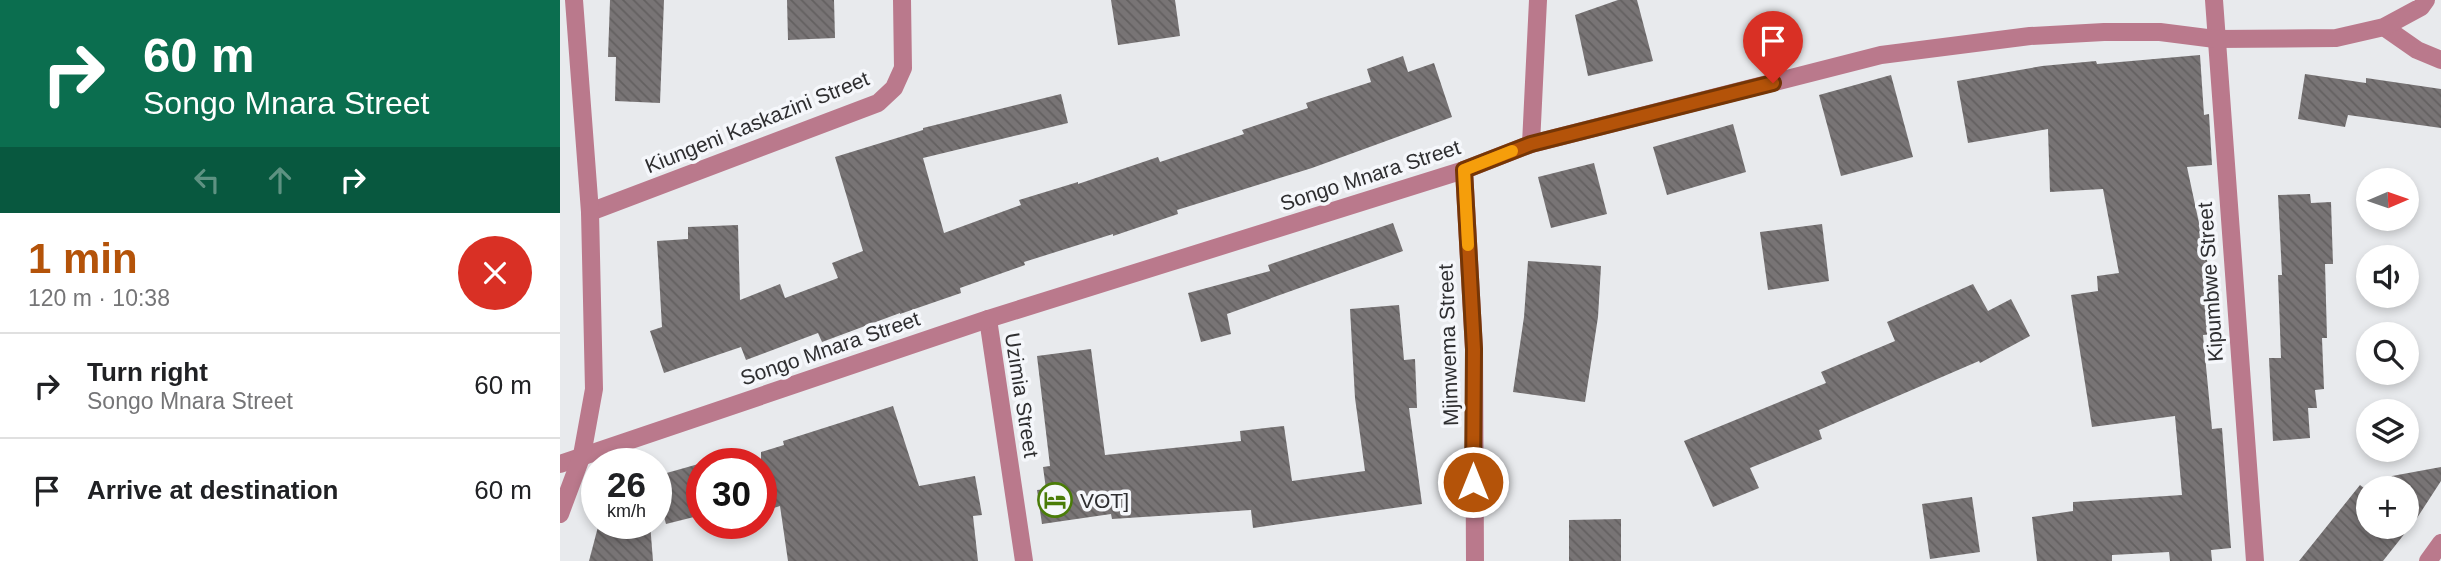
<!DOCTYPE html>
<meta charset="utf-8">
<style>
:root{--surface:#fff;--page:#f2f2f2;--text:#202124;--muted:#757577;--line:#e0e0e0;--accent:#b45309}
body{margin:0;font-family:Arial,sans-serif;background:var(--page);color:var(--text);height:100vh;display:flex;flex-direction:column;font-size:26px;white-space:nowrap}
*{box-sizing:border-box;margin:0}
p{font-size:23px;color:var(--muted)}
.icon{flex:none;width:38px;height:38px;fill:none;stroke:currentColor;stroke-width:2;stroke-linecap:round;stroke-linejoin:round}
.map{position:relative;flex:1;overflow:hidden}
.drawer{display:flex;flex-direction:column;background:var(--surface);width:560px}
.drawer>*{flex:none}
.guide{background:#0b6e4f;color:#fff;overflow:hidden}
.needle{width:46px;rotate:88deg}
.buttons{position:absolute;left:1796px;top:168px;display:grid;gap:14px}
.buttons a{display:grid;place-items:center;width:63px;height:63px;border-radius:50%;background:var(--surface);box-shadow:0 4px 10px #0003;font-size:35px}
.speed{position:absolute;left:21px;top:448px;display:flex;gap:14px;font-size:35px;font-weight:700;text-align:center}
.speed>*{display:grid;place-content:center;width:91px;height:91px;border-radius:50%;background:var(--surface);box-shadow:0 4px 10px #0003;line-height:1}
.speed small{font-size:18px;font-weight:400}
.speed .limit{border:10px solid #d22;background:#fff;color:#111}
.pin{position:absolute;display:grid;place-items:center;width:60px;height:60px;color:#fff;margin:-72px -30px;border-radius:50% 50% 50% 0;rotate:-45deg;box-shadow:0 0 7px #0007}
.pin .icon{rotate:45deg}
.me{position:absolute;width:77px;margin:-38px;rotate:0deg;stroke-linejoin:round;filter:drop-shadow(0 0 5px #0008)}
.turn{display:flex;align-items:center;gap:24px;height:147px;padding:0 28px;font-size:32px}
.turn .icon{width:91px;height:91px;stroke-width:2.5}
.turn b{display:block;font-size:49px;line-height:60px}
.lanes{display:flex;align-items:center;height:66px;padding:0 28px;background:#0003;justify-content:center;gap:35px;direction:ltr}
.lanes .off{opacity:.35}
.round{display:grid;place-items:center;flex:none;width:74px;height:74px;border-radius:37px;background:var(--page)}
.summary{display:flex;align-items:center;justify-content:space-between;height:119px;padding:0 28px}
h1{font-size:42px;font-weight:700;line-height:52px;color:var(--accent)}
ul{padding:0;list-style:none}
li{display:flex;align-items:center;gap:21px;height:105px;padding:0 28px;border-top:2px solid var(--line)}
li div{flex:1}
li b{display:block;font-size:26px}
li em{font-style:normal}
main{display:flex;flex:1;min-height:0}
.map>svg:first-child{display:block}
.building{fill:url(#building-back-hatch)}
.lines{fill:none;stroke-linecap:round;stroke-linejoin:round}
.minor{stroke:#ba798c;stroke-width:18}
.route-casing{stroke:#753606;stroke-width:18}
.route{stroke:#b45309;stroke-width:12}
.slow{stroke:#f59e0b;stroke-width:12}
.labels{text-anchor:middle;dominant-baseline:central;stroke-width:7;stroke-linejoin:round;paint-order:stroke}
.street-label{font-size:21px;fill:#2e2e30;stroke:#f5f7fb}
.poi-label{font-size:21px;fill:#2e2e30;stroke:#f5f7fb;text-anchor:start}
</style>
<main>
<section class="drawer">
<div class="guide">
<div class="turn"><svg class="icon" aria-label="right" viewBox="0 0 24 24"><path d="M7 20v-9h11M14 6l5 5-5 5"/></svg><div><b>60 m</b>Songo Mnara Street</div></div>
<div class="lanes"><svg class="icon off" aria-label="left" viewBox="0 0 24 24"><path d="M17 20v-9H6M10 6l-5 5 5 5"/></svg><svg class="icon off" aria-label="ahead" viewBox="0 0 24 24"><path d="M12 20V5M6 11l6-6 6 6"/></svg><svg class="icon" aria-label="right" viewBox="0 0 24 24"><path d="M7 20v-9h11M14 6l5 5-5 5"/></svg></div>
</div>
<div class="summary"><div><h1>1 min</h1><p>120 m · 10:38</p></div><a class="round" style="background:#d93025;color:#fff"><svg class="icon" aria-label="close" viewBox="0 0 24 24"><path d="M6 6l12 12M18 6L6 18"/></svg></a></div>
<ul>
<li><svg class="icon" aria-label="right" viewBox="0 0 24 24"><path d="M7 20v-9h11M14 6l5 5-5 5"/></svg><div><b>Turn right</b><p>Songo Mnara Street</p></div><em>60 m</em></li>
<li><svg class="icon" aria-label="arrive" viewBox="0 0 24 24"><path d="M6 21V4h12l-3 4 3 4H6"/></svg><div><b>Arrive at destination</b></div><em>60 m</em></li>
</ul>
</section>
<div class="map">
<svg width="1881" height="561" viewBox="0 0 1881 561">
<defs>
<pattern id="building-back-hatch" width="6" height="6" patternUnits="userSpaceOnUse" patternTransform="scale(1.75)"><rect width="6" height="6" fill="#787475"/><path d="M-1 5l2 2M0 0l6 6M5-1l2 2" fill="none" stroke="#636060"/></pattern>
</defs>
<rect width="100%" height="100%" fill="#e8eaed"/>
<!-- building -->
<g class="building">
<polygon points="50,0 104,0 100,103 55,101 56,57 48,57"/>
<polygon points="227,0 274,0 275,38 228,40"/>
<polygon points="551,0 615,0 620,36 558,45"/>
<polygon points="1058,0 1077,0 1093,61 1028,76 1015,15"/>
<polygon points="1640,55 1644,115 1649,114 1652,165 1627,167 1648,265 1655,334 1643,335 1652,429 1662,428 1671,548 1651,550 1652,561 1610,561 1609,552 1552,555 1552,561 1477,561 1472,517 1513,511 1513,502 1622,495 1615,416 1532,427 1511,295 1538,291 1537,276 1559,273 1543,189 1490,192 1488,129 1408,143 1397,81 1482,66 1536,61 1537,64"/>
<polygon points="843,56 848,72 874,63 892,117 752,168 617,210 618,214 553,236 553,234 464,262 465,265 400,288 401,293 340,314 340,313 262,342 258,333 186,360 181,347 104,373 90,331 102,327 97,241 128,239 128,227 178,225 180,300 220,284 225,298 278,278 272,263 303,251 275,157 363,130 363,128 501,94 508,123 363,158 384,233 461,205 459,200 518,182 518,184 598,157 600,162 684,134 682,130 748,108 746,103 811,82 807,69"/>
<polygon points="1745,74 1806,83 1806,78 1881,89 1881,128 1788,115 1785,127 1738,119"/>
<polygon points="1331,75 1353,157 1281,176 1259,95"/>
<polygon points="1173,124 1186,172 1107,195 1093,147"/>
<polygon points="1034,163 1047,214 991,228 978,177"/>
<polygon points="1750,194 1751,203 1771,202 1773,264 1765,264 1767,338 1762,338 1764,389 1755,390 1757,408 1748,408 1750,438 1713,441 1709,358 1721,358 1718,275 1722,275 1718,195"/>
<polygon points="833,223 843,251 667,314 671,334 641,342 628,293 710,271 708,265"/>
<polygon points="1262,224 1269,281 1208,290 1200,232"/>
<polygon points="968,261 1041,266 1038,317 1025,402 953,392 964,317"/>
<polygon points="1413,284 1428,311 1451,299 1470,336 1420,363 1419,361 1259,430 1262,439 1190,468 1199,488 1153,507 1124,441 1266,383 1261,372 1335,341 1327,322"/>
<polygon points="839,305 844,360 855,359 857,408 849,408 862,504 693,528 691,510 552,519 551,514 482,524 477,490 486,489 483,467 490,466 477,356 531,349 545,455 681,441 680,431 724,426 732,481 805,471 795,398 790,309"/>
<polygon points="333,406 359,486 415,476 422,515 413,516 418,561 228,561 220,506 201,512 201,452 224,445 223,441"/>
<polygon points="142,463 142,515 106,524 96,488 96,476"/>
<polygon points="1881,467 1881,481 1857,518 1823,561 1739,561 1800,485 1808,491 1808,527 1846,527 1846,488 1824,488 1832,476"/>
<polygon points="1412,497 1420,552 1370,559 1362,504"/>
<polygon points="1061,519 1061,561 1009,561 1009,520"/>
<polygon points="39,523 90,523 93,561 29,561"/>
</g>
<g class="lines">
<!-- minor -->
<g class="minor">
<polyline points="1654,0 1695,561"/>
<polyline points="1824,27 1857,50 1881,60"/>
<polyline points="971,144 978,0"/>
<polyline points="904,170 914,349 915,561"/>
<polyline points="30,212 318,103 334,88 343,68 342,0"/>
<polyline points="428,319 464,561"/>
<polyline points="0,464 428,319 904,170 971,144 1321,55 1470,36 1544,32 1600,32 1655,39 1776,38 1824,27 1861,7 1866,0"/>
<polyline points="0,514 22,455 34,389 30,212 14,0"/>
<polyline points="1868,561 1881,543"/>
</g>
</g>
<g class="lines">
<!-- route casing -->
<g class="route-casing">
<polyline id="route" points="913,482 914,349 904,170 971,144 1213,83"/>
</g>
<!-- route -->
<use href="#route" class="route"/>
<!-- slow -->
<polyline class="slow" points="908,245 904,170 952,151"/>
</g>
<!-- icons -->
<defs>
<g id="hotel-ring" transform="scale(1.75)"><circle r="9.5" fill="#f5f7fb" stroke="#4a7c08" stroke-width="1.5"/><path d="M-6-4.5h1.5V1H6V5H4.5V3h-9V5H-6ZM-4 0a1.8 1.8 0 1 1 3.6 0ZM.5 0V-2.5h3Q6-2.5 6 0Z" fill="#4a7c08"/></g>
</defs>
<g fill-rule="evenodd">
<use href="#hotel-ring" x="495" y="500"/>
</g>
<g class="labels">
<!-- street labels -->
<g class="street-label">
<text transform="translate(197 122) rotate(-22)">Kiungeni Kaskazini Street</text>
<text transform="translate(810 175) rotate(-18)">Songo Mnara Street</text>
<text transform="translate(1650 282) rotate(-94)">Kipumbwe Street</text>
<text transform="translate(888 345) rotate(-92)">Mjimwema Street</text>
<text transform="translate(270 348) rotate(-19)">Songo Mnara Street</text>
<text transform="translate(462 395) rotate(81)">Uzimia Street</text>
</g>
<!-- poi labels -->
<g class="poi-label">
<text x="520" y="500">VOT]</text>
</g>
</g>
</svg>
<div class="buttons">
<a><svg class="needle" viewBox="-14 -14 28 28"><path d="M0-13l5 13h-10z" fill="#e53935"/><path d="M0 13l5-13h-10z" fill="#757577"/></svg></a>
<a><svg class="icon" aria-label="sound" viewBox="0 0 24 24"><path d="M4 9h4l5-4v14l-5-4H4zM17 9q2 3 0 6"/></svg></a>
<a><svg class="icon" aria-label="search" viewBox="0 0 24 24"><circle cx="10" cy="10" r="6"/><path d="M15 15l6 6"/></svg></a>
<a><svg class="icon" aria-label="layers" viewBox="0 0 24 24"><path d="M12 4l9 5-9 5-9-5zM3 14l9 5 9-5"/></svg></a>
<a>+</a>
</div>
<div class="speed"><div>26<small>km/h</small></div><div class="limit">30</div></div>
<div class="pin" style="left:1213px;top:83px;background:#d93025"><svg class="icon" aria-label="arrive" viewBox="0 0 24 24"><path d="M6 21V4h12l-3 4 3 4H6"/></svg></div>
<svg class="me" style="left:913px;top:482px" viewBox="-20 -20 40 40"><circle r="17" fill="#b45309" stroke="#fff" stroke-width="3"/><path d="M0-11L8 9 0 5-8 9z" fill="#fff"/></svg>
</div>
</main>
